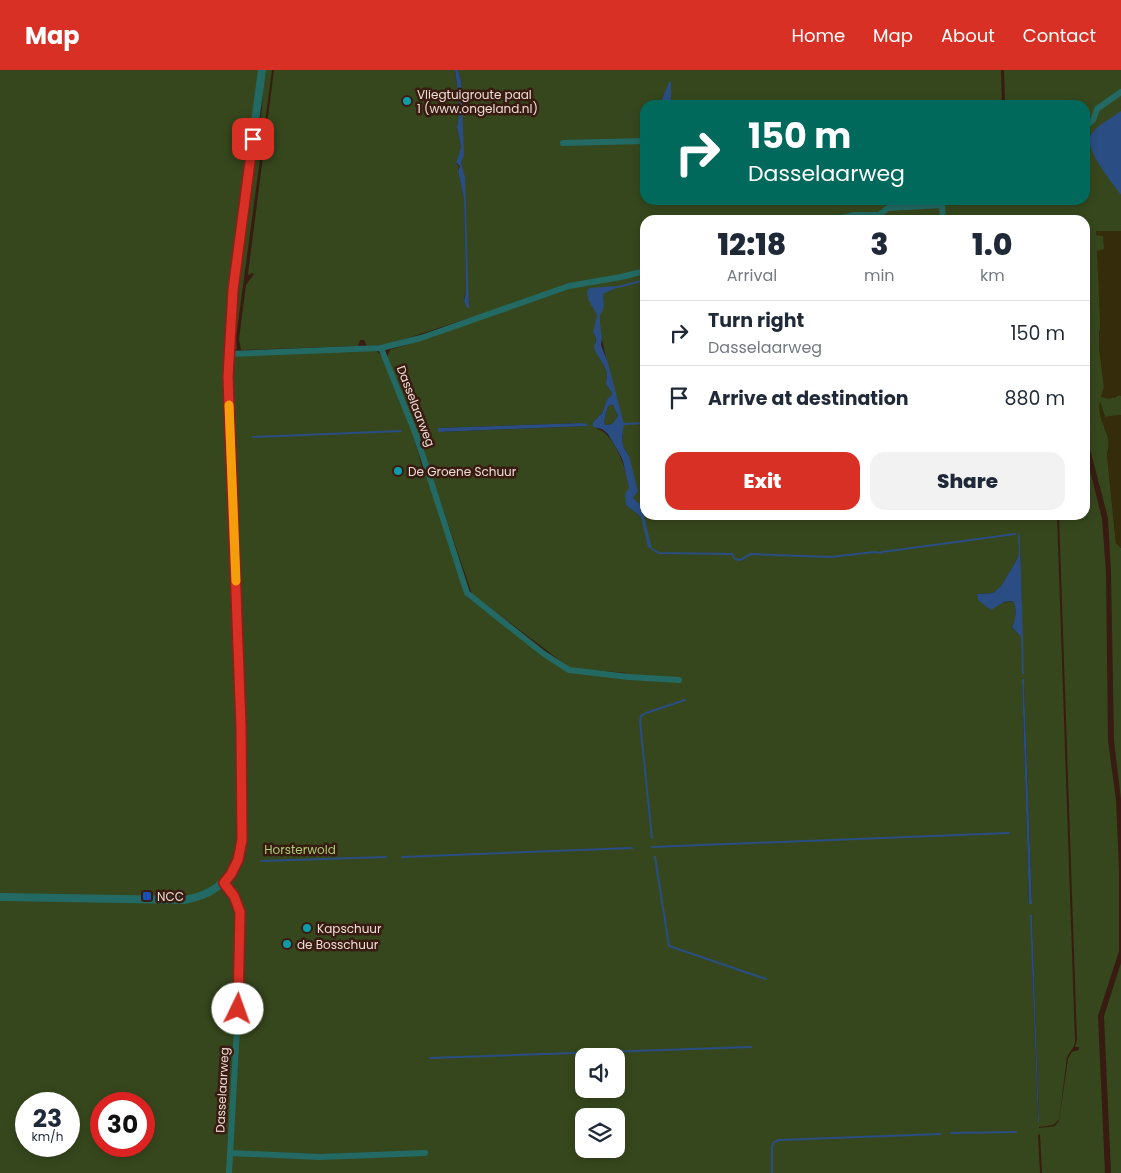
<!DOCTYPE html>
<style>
:root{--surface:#fff;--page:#f2f2f3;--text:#1f2937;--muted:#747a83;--line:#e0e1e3;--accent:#d93025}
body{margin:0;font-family:Poppins,sans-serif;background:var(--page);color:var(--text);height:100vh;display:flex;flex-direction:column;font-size:19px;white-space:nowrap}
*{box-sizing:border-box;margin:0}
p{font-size:16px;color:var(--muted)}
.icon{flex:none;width:28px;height:28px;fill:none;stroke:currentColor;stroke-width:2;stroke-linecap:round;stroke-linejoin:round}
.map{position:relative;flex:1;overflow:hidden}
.details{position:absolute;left:640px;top:145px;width:450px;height:305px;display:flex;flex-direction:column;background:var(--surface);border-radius:15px;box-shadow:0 2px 8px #0003}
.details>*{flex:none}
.top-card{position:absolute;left:640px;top:30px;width:450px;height:105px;border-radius:15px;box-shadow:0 2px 8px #0003;background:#00695c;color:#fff;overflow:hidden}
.buttons{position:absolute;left:575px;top:978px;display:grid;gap:10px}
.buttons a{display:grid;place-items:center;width:50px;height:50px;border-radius:10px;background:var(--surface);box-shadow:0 2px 8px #0003;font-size:25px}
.speed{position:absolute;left:15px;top:1022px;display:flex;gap:10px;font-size:25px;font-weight:700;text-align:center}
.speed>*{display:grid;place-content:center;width:65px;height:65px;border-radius:50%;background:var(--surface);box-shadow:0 2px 8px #0003;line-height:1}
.speed small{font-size:12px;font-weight:400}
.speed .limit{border:8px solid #d22;background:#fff;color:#111}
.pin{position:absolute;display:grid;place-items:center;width:42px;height:42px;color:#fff;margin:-21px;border-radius:10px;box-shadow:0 2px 8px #0006}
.me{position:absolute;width:55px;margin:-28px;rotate:3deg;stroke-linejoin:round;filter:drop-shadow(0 0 4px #0008)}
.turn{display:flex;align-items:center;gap:18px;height:105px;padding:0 25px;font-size:22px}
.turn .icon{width:65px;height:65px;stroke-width:2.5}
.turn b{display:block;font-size:35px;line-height:42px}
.eta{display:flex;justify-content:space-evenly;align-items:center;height:85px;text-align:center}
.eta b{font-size:30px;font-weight:800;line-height:35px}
.cta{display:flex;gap:10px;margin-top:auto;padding:10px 25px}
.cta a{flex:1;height:58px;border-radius:15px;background:var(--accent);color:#fff;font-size:20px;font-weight:800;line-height:58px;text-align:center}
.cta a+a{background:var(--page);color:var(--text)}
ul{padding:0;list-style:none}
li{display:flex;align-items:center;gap:15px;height:65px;padding:0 25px;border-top:1px solid var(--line)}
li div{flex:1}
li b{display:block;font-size:19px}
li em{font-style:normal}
header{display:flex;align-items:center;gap:30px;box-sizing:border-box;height:70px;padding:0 25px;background:var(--accent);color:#fff}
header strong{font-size:24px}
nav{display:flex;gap:28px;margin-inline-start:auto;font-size:18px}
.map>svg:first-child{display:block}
.green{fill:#36471d;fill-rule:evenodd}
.sand{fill:#342c0a}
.water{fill:#2a4e83;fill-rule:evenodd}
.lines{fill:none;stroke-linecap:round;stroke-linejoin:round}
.stream{stroke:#2a4e83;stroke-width:2}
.minor{stroke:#226a63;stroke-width:6}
.tertiary{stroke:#226a63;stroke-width:8}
.route-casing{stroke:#8d1f18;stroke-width:12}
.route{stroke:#d93025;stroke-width:9}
.slow{stroke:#f59e0b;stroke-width:9}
.culture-dot{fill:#0f9aa8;stroke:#381c11;stroke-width:2}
.transit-dot{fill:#1a4fb4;stroke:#381c11;stroke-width:2}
.labels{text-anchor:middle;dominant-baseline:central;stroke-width:5;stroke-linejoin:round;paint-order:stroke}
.poi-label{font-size:12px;fill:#efdcd5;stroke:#381c11;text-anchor:start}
.street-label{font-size:12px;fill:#efdcd5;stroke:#381c11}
.park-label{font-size:12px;fill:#a8ce72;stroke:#381c11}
</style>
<header>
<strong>Map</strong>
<nav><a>Home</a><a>Map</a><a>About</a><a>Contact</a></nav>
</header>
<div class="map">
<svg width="1121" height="1103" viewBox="0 0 1121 1103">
<rect width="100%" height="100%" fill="#381c11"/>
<!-- green -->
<g class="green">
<path d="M0,0H259L230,222L225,283L376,281L381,285L414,366L422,398L426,400L467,527L553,592L573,601L627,609L626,603L570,598L472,524L421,375L387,288L390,280L412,273L469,248L390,274L367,276L364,270H360L358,276L241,280L239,269L246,215L254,204L252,203L249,205L248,204L274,0H455L460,38L457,57L461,77L456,94L459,96L458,101L464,130L466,221L464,228L467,238L464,105L461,93L462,89L461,9L458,0H1001L1002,35H645V130H1085V35H1005L1004,0H1121V260L1099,261V277L1104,316L1114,328L1119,325L1121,326V345L1105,347L1101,335C1102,341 1102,349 1104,356C1108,369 1111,369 1107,384L1116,473L1121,478V729L1114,671L1111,502L1108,448L1090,379L1088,301L1085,285V150H645V445H1057L1075,972L1074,976L1067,987L1059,1050L1053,1055L1039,1057V1058L1055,1056L1059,1051L1068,989L1072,982L1079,980V977H1075L1077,970L1059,445H1085V380L1102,449L1106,502L1108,671L1116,730L1119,799V881L1098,946L1105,1103H1042L1040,1064L1038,1065L1040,1103H0ZM598,252L623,363L622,370L624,378L628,384L635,424L633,428L643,452L641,447L626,435C627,430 629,424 629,419C629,404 613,361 597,359L593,352L602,343L607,329L611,326L612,323L606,314L607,303L604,296L595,280L596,267L593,263ZM582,353L588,356L438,362V358ZM1019,466L1020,469L1022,545L1020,566L1012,557C1016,548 1017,540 1013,531L997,534L977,524L993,523L1001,516L1015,493L1019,484ZM1022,609H1024V615L1032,834H1029ZM1032,845L1039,1051H1038L1032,898ZM584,986H616V1019H584ZM26,1034H69V1076H26ZM101,1034H144V1076H101ZM584,1046H616V1079H584Z"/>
<path d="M264,0H272L236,268L237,280L232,275L233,238L256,64C265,43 261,22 264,0Z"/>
<polygon points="613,335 618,346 612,354 605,355 604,352 608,336"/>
<polygon points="1121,893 1121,1103 1111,1103 1104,946"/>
</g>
<!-- sand -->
<g class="sand">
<polygon points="1096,161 1121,161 1121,326 1119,325 1109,329 1101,327 1104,316 1099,277 1100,253 1097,181 1104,179 1103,166 1096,165"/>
<path d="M1100,331L1105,347L1121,345V478L1116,473L1107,384C1114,358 1095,354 1100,331Z"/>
</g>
<!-- water -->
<g class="water">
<polygon points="455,0 458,0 461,10 464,85 461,93 465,107 469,238 467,238 464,231 466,221 464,130 458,101 460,96 456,93 461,77 457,57 460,38"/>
<polygon points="669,12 671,12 671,35 660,35"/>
<path d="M1121,41V125C1113,113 1081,77 1092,63C1098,55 1113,47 1121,41Z"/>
<path d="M615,216L618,217L603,224L604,236L600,246V253L602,269L601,275L608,293L624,354L622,370L624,378L629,386L638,421L633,428L641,435L652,479L648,477L641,447L626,435L625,424L629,418L623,391L619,383L608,364L602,359L593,357V352L602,343L607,329L611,326L612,323L606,314L607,303L604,296L595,281L594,276C597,270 597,268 593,263L597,245L588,229L587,221L590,218ZM613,335L618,346L612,354L605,355L604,352L608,336Z"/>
<polygon points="582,353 587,354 588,356 438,362 438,358"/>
<path d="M1018,463H1019L1020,469L1024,604H1022L1021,567L1012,557C1016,548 1017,540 1013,531L1004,532L991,540L978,530L977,524L993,523L1001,516L1015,493L1019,484Z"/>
<polygon points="1022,609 1024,609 1024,615 1032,834 1029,834"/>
<polygon points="1030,845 1032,845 1039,1052 1038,1052"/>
</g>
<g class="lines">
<!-- stream -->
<g class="stream">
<polyline points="618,217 645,210"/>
<polyline points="624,354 645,353"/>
<polyline points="253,367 401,361"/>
<polyline points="652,479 659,483 732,484 735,489 740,490 751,484 830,487 875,482 881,483 882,482 1015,464"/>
<polyline points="652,768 640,652 641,646 646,643 685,630"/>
<polyline points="652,777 1009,763"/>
<polyline points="402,787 632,778"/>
<polyline points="655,787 669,876 766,909"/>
<polyline points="261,791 386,787"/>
<polyline points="430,988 751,977"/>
<polyline points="951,1063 1016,1062"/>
<polyline points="772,1103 772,1076 774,1072 779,1070 940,1064"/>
</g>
<!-- minor -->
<g class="minor">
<polyline points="1085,57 1093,50 1097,39 1121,22"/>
<polyline points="563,73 645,71"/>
<polyline points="942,135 943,150"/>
<polyline points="879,145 888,138 942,135 942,130"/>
<polyline points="879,145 884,150"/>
<polyline points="834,150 854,145 879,145"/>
<polyline points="381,278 416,365 467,523 544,584 569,600 629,607 679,610"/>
<polyline points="228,284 381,278 421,268 569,216 621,207 645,201"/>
<polyline points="224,813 234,826 240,843 241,861 239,921 229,1103"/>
<polyline points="230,1083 320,1087 425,1083"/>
</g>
<!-- tertiary -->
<path class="tertiary" d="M0,827L184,830C208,826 227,815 237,792C247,769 242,710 241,683C240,618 237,554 235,489C232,428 231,367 228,307C230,204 249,102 262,0"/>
</g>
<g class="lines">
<!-- route casing -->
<g class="route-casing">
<polyline id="route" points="238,939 240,842 234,826 224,813 231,804 238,790 242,770 241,657 228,307 233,220 253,69"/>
</g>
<!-- route -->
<use href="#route" class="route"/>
<!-- slow -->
<polyline class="slow" points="229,335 236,511"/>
</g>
<!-- markers -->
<g class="culture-dot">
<circle cx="407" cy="31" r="5"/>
<circle cx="398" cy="401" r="5"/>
<circle cx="307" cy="858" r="5"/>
<circle cx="287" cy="874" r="5"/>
</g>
<rect class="transit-dot" x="142" y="821" width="10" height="10" rx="2.5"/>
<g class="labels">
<!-- poi labels -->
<g class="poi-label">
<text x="417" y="24">Vliegtuigroute paal<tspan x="417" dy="14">1 (www.ongeland.nl)</tspan></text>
<text x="408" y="401">De Groene Schuur</text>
<text x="157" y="826">NCC</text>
<text x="317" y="858">Kapschuur</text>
<text x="297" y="874">de Bosschuur</text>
</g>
<!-- street labels -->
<g class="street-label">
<text transform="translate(416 336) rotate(69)">Dasselaarweg</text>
<text transform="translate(222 1020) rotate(-87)">Dasselaarweg</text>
</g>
<!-- park labels -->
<g class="park-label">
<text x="300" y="779">Horsterwold</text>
</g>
</g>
</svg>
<div class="buttons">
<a><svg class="icon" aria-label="sound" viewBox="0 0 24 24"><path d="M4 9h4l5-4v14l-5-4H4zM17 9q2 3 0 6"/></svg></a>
<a><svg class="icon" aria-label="layers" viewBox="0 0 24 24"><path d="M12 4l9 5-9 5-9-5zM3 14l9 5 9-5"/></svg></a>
</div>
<div class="speed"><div>23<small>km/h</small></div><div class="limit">30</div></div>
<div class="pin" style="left:253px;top:69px;background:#d93025"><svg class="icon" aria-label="arrive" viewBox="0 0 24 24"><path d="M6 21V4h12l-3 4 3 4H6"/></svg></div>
<svg class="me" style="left:238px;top:939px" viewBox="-20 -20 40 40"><circle r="19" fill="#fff"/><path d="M0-13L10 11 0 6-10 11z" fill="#d93025"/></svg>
<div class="top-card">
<div class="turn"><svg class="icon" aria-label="right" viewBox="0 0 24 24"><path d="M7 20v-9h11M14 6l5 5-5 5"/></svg><div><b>150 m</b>Dasselaarweg</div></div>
</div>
<section class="details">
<div class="eta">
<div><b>12:18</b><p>Arrival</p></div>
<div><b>3</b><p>min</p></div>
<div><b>1.0</b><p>km</p></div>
</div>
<ul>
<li><svg class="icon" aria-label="right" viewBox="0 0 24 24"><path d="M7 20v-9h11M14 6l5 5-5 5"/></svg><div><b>Turn right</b><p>Dasselaarweg</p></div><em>150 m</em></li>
<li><svg class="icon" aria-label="arrive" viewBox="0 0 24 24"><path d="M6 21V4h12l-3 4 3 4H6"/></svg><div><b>Arrive at destination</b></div><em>880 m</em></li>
</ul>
<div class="cta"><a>Exit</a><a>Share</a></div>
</section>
</div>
